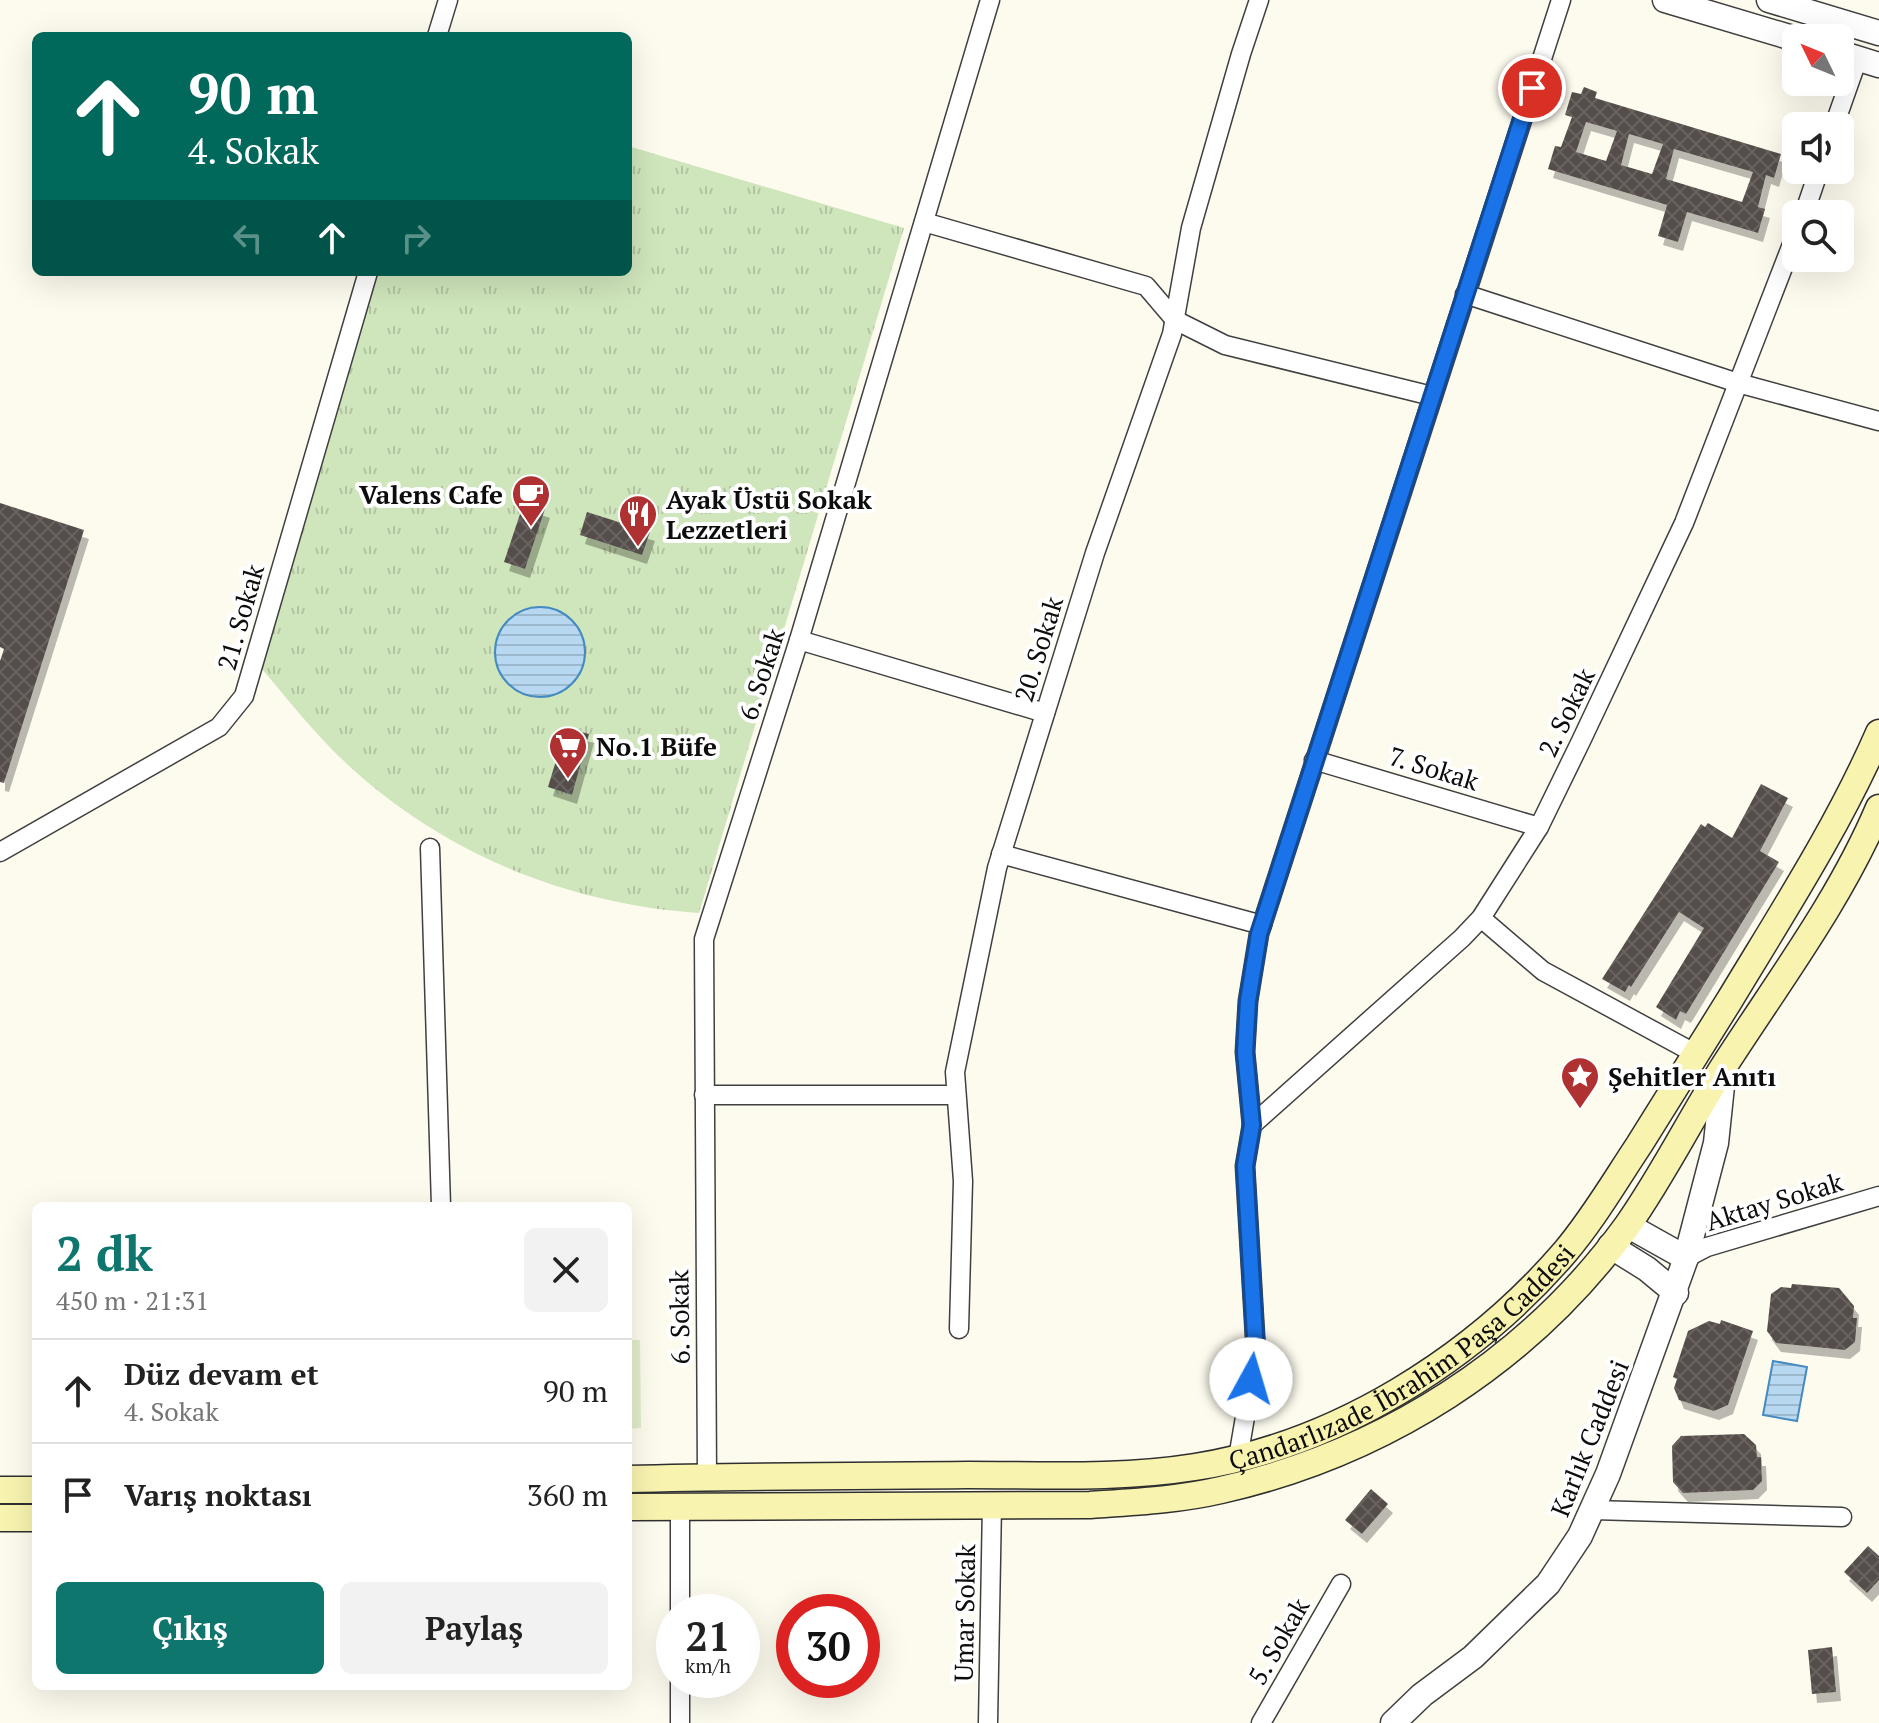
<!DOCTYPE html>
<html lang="tr">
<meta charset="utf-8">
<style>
:root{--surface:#fff;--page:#f2f2f2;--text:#222;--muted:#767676;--line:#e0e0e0;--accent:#0f766e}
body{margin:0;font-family:"PT Serif",serif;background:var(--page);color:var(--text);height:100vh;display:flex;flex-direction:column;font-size:30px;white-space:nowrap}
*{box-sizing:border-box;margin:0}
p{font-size:26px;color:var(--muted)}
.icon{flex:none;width:44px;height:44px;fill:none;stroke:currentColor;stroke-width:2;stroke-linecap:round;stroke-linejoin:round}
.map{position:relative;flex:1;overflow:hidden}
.sheet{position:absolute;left:32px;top:1202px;width:600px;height:488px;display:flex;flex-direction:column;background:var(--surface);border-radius:12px;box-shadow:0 8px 32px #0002}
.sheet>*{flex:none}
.top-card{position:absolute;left:32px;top:32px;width:600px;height:244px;border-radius:12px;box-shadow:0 8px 32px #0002;background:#00695c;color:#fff;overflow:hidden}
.needle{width:52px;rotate:313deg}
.tools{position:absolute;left:1782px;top:24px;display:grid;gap:16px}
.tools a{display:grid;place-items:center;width:72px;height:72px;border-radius:12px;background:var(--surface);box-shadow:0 8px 32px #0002;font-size:40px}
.speed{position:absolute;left:656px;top:1594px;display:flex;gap:16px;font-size:40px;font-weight:700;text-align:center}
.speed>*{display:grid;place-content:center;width:104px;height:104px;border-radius:50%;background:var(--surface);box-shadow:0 8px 32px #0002;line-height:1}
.speed small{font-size:20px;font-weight:400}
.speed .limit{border:12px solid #d22;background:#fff;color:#111}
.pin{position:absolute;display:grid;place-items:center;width:68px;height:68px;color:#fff;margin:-34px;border:4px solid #fff;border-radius:50%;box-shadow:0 2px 8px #0007}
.me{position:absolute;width:88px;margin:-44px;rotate:6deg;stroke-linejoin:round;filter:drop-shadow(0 0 6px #0008)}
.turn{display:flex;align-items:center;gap:28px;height:168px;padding:0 24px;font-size:36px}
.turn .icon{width:104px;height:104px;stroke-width:2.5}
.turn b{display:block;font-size:56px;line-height:68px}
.lanes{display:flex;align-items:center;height:76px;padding:0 24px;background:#0003;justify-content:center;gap:40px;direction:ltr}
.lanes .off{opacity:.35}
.round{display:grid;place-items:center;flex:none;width:84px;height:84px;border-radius:12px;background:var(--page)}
.headline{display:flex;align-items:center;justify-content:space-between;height:136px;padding:0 24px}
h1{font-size:48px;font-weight:700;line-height:60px;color:var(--accent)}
.button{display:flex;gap:16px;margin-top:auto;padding:16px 24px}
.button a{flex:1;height:92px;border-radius:12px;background:var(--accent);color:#fff;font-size:32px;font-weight:700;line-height:92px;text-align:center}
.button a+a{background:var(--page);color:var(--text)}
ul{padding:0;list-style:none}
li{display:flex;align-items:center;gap:24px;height:104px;padding:0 24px;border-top:2px solid var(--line)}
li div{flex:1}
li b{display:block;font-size:30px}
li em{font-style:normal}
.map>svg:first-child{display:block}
.park{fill:url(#park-tufts)}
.pitch{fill:#e0edcb}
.water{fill:url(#water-rules);stroke:#458ac1;stroke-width:2}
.building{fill:url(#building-cross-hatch);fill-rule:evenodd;filter:url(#shadow)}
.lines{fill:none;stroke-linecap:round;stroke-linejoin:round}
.minor-casing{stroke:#404040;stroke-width:21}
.tertiary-casing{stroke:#404040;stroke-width:27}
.secondary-casing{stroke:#2f2f2f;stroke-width:29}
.minor{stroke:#fff;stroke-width:18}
.tertiary{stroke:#fff;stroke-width:24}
.secondary{stroke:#f8f3af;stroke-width:26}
.route-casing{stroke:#114b97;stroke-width:20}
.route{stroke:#1a73e8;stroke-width:14}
.labels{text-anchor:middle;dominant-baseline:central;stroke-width:8;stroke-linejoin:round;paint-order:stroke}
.poi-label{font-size:26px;font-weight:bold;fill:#0d0d0d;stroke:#fff;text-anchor:start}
.street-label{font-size:26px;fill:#0d0d0d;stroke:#fff}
</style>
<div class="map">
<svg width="1879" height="1723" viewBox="0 0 1879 1723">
<defs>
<pattern id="park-tufts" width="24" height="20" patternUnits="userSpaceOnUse" patternTransform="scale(2)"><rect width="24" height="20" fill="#cfe5bb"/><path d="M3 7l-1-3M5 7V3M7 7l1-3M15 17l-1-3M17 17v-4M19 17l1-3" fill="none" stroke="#b1c3a0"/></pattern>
<pattern id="water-rules" width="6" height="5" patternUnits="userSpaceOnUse" patternTransform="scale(2)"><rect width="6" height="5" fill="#b7d8f0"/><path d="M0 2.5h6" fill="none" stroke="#9cb8cd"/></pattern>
<pattern id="building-cross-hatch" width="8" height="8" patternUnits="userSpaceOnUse" patternTransform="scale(2)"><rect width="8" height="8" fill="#544e4a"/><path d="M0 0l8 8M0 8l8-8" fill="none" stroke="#686360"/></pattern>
<filter id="shadow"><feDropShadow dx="5" dy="9" stdDeviation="0" flood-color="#0004"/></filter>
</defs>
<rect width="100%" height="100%" fill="#fdfbee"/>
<!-- park -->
<path class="park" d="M628,146L904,228L699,913C568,904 444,854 347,764C316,735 289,701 262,669L378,272H628Z"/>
<!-- pitch -->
<polygon class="pitch" points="628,1340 640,1340 641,1428 628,1429"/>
<!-- water -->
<g class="water">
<circle cx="540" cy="652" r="45"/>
<polygon points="1773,1361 1807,1367 1797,1421 1763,1415"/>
</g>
<!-- building -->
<g class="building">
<path d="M1584,87L1597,92L1595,98L1781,154L1774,178L1766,175L1758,207L1765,209L1758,233L1687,212L1678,242L1658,236L1667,205L1548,169L1555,146L1561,147L1572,117L1565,115L1572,92L1581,94ZM1586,122L1617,131L1606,161L1576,152ZM1629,134L1663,144L1652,174L1621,165ZM1674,149L1753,172L1742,202L1666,179Z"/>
<polygon points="524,502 545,509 525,569 504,562"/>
<polygon points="0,503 84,530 4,783 0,782 0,661 4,649 0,647"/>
<polygon points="587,512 650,532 642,555 580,535"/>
<polygon points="566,728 589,734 572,795 548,787"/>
<polygon points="1761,784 1788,798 1760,851 1779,862 1686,1014 1680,1011 1676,1020 1656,1007 1704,928 1679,912 1631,987 1629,985 1625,992 1602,979 1701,824 1705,827 1708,823 1732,838"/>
<polygon points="1792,1284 1839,1288 1854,1306 1853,1318 1857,1318 1855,1342 1845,1350 1776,1343 1767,1331 1771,1294 1781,1287 1791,1288"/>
<polygon points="1721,1320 1753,1331 1728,1405 1714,1411 1679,1400 1674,1388 1677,1379 1673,1377 1688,1331 1709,1321 1720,1324"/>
<polygon points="1744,1434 1756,1445 1757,1457 1761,1457 1762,1481 1753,1490 1683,1493 1673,1482 1672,1446 1681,1436"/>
<polygon points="1371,1489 1388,1504 1362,1534 1345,1520"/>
<polygon points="1868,1546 1879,1556 1879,1580 1867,1593 1844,1572"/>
<polygon points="1832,1647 1836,1692 1812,1694 1808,1650"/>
</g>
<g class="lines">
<!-- minor casing -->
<g class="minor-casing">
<g id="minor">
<polyline points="437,36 448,0"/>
<polyline points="1834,126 1858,58"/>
<polyline points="1804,214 1819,170"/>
<polyline points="924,222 1146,286 1175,320 1225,345 1432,396"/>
<polyline points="1465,294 1738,383 1879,421"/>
<polyline points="799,640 1045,713"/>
<polyline points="1314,760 1539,827"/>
<polyline points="430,848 441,1206"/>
<polyline points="0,852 219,727 244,696 368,272"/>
<polyline points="1001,854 1262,925"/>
<polyline points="1481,918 1543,971 1696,1054"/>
<polyline points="704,1095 956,1095"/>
<polyline points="1252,1125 1462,938 1481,918 1539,827 1581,741 1684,523 1796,234"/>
<polyline points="1686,1258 1707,1247 1879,1196"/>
<polyline points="959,1329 963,1181 955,1072 997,868 1095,553 1172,334 1191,228 1241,54 1259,0"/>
<polyline points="1238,1458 1256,1353 1245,1166 1252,1125 1245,1052 1248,1001 1259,934 1561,0"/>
<polyline points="707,1477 704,939 799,640 990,0"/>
<polyline points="680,1507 680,1612"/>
<polyline points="1593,1510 1842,1517"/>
<polyline points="680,1680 680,1723"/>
<polyline points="988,1723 992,1504"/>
<polyline points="1261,1723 1341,1584"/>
</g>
</g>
<!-- tertiary casing -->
<g class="tertiary-casing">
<g id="tertiary">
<polyline points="1665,0 1796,39"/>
<polyline points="1769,0 1879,33"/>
<polyline points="1840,53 1879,65"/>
<polyline points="1627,1225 1686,1258"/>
<polyline points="1610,1246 1647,1269 1676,1293"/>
<polyline points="1393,1723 1422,1695 1473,1657 1548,1584 1580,1536 1608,1474 1686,1258 1716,1143 1724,1067"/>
</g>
</g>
<!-- secondary casing -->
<g class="secondary-casing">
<g id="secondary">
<path id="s1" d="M628,1479C741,1476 855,1476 968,1475C1043,1475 1120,1479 1195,1467C1336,1445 1473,1359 1565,1252C1593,1219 1615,1181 1639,1145C1669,1097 1699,1049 1729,1001C1782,913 1838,827 1879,733"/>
<polyline points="0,1490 36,1490"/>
<path d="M628,1507L1090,1505C1134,1502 1178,1500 1221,1490C1384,1453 1529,1361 1627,1226C1663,1175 1691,1118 1724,1066C1778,982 1840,900 1879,808"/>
<polyline points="0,1518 36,1518"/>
</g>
</g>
<!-- minor -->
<use href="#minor" class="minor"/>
<!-- tertiary -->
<use href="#tertiary" class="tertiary"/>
<!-- secondary -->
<use href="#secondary" class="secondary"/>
</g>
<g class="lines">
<!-- route casing -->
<g class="route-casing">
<polyline id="route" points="1251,1379 1256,1353 1245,1166 1252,1125 1245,1052 1248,1001 1259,934 1532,88"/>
</g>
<!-- route -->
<use href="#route" class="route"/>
</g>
<!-- icons -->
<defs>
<g id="cafe-pin" transform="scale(2)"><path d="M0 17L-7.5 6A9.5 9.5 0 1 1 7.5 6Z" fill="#b03132" stroke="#fff"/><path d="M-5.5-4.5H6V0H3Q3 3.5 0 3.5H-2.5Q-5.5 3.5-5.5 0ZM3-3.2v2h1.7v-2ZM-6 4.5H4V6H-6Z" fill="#fff"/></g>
<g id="restaurant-pin" transform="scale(2)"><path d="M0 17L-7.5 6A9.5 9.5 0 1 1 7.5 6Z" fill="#b03132" stroke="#fff"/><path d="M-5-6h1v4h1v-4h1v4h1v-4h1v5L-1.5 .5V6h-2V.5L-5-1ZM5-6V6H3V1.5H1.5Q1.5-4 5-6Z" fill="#fff"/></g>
<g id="supermarket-pin" transform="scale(2)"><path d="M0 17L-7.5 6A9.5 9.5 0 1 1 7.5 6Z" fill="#b03132" stroke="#fff"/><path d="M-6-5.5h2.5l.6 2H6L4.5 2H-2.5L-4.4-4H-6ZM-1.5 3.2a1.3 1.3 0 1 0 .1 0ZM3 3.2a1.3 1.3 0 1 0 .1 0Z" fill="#fff"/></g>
<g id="sight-pin" transform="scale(2)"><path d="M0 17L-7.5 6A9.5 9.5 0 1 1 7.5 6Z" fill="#b03132" stroke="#fff"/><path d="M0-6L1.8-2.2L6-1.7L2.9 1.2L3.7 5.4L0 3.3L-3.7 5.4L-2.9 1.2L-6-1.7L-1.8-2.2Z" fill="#fff"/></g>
</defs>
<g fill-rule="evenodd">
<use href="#cafe-pin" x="531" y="494"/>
<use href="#restaurant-pin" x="638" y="514"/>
<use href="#supermarket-pin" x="568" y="746"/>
<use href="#sight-pin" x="1580" y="1076"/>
</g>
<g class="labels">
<!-- poi labels -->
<g class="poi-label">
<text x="503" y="494" text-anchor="end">Valens Cafe</text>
<text x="666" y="499">Ayak Üstü Sokak<tspan x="666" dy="30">Lezzetleri</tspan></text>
<text x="596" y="746">No.1 Büfe</text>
<text x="1608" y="1076">Şehitler Anıtı</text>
</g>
<!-- street labels -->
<g class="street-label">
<text transform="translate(240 617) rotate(-74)">21. Sokak</text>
<text transform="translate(1038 649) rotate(-73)">20. Sokak</text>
<text transform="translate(761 674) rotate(-72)">6. Sokak</text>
<text transform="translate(1566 712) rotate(-64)">2. Sokak</text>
<text transform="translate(1434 768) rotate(17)">7. Sokak</text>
<text transform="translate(1774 1201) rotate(-17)">Aktay Sokak</text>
<text transform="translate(679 1317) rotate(-91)">6. Sokak</text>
<text stroke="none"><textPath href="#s1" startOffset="806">Çandarlızade İbrahim Paşa Caddesi</textPath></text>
<text transform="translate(1589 1438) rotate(-68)">Karlık Caddesi</text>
<text transform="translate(964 1613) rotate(-89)">Umar Sokak</text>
<text transform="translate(1278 1641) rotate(-60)">5. Sokak</text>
</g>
</g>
</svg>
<div class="tools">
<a><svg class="needle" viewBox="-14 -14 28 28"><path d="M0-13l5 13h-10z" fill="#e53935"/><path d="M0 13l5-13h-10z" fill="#767676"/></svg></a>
<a><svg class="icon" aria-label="sound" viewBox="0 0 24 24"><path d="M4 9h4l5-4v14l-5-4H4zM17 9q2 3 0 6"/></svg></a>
<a><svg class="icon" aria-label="search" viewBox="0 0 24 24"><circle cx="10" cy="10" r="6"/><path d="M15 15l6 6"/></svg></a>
</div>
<div class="speed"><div>21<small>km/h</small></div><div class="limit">30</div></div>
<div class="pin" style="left:1532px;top:88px;background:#d93025"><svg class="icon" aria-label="arrive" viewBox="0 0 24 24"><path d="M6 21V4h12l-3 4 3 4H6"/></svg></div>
<svg class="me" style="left:1251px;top:1379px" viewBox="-20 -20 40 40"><circle r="19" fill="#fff"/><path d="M0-13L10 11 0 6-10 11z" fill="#1a73e8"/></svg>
<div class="top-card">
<div class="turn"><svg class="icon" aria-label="ahead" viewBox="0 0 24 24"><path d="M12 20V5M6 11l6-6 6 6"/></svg><div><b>90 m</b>4. Sokak</div></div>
<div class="lanes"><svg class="icon off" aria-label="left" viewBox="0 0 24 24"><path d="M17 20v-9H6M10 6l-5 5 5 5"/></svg><svg class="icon" aria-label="ahead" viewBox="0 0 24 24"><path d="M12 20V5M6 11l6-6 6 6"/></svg><svg class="icon off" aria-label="right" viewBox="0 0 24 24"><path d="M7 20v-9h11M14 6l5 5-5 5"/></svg></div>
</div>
<section class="sheet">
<div class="headline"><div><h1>2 dk</h1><p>450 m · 21:31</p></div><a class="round"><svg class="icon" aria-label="close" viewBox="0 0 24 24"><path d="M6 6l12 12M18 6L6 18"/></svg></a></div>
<ul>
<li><svg class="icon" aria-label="ahead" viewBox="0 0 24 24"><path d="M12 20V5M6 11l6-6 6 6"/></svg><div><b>Düz devam et</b><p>4. Sokak</p></div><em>90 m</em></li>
<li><svg class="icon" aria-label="arrive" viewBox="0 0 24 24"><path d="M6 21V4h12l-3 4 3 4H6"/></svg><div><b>Varış noktası</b></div><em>360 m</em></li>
</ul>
<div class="button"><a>Çıkış</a><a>Paylaş</a></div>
</section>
</div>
